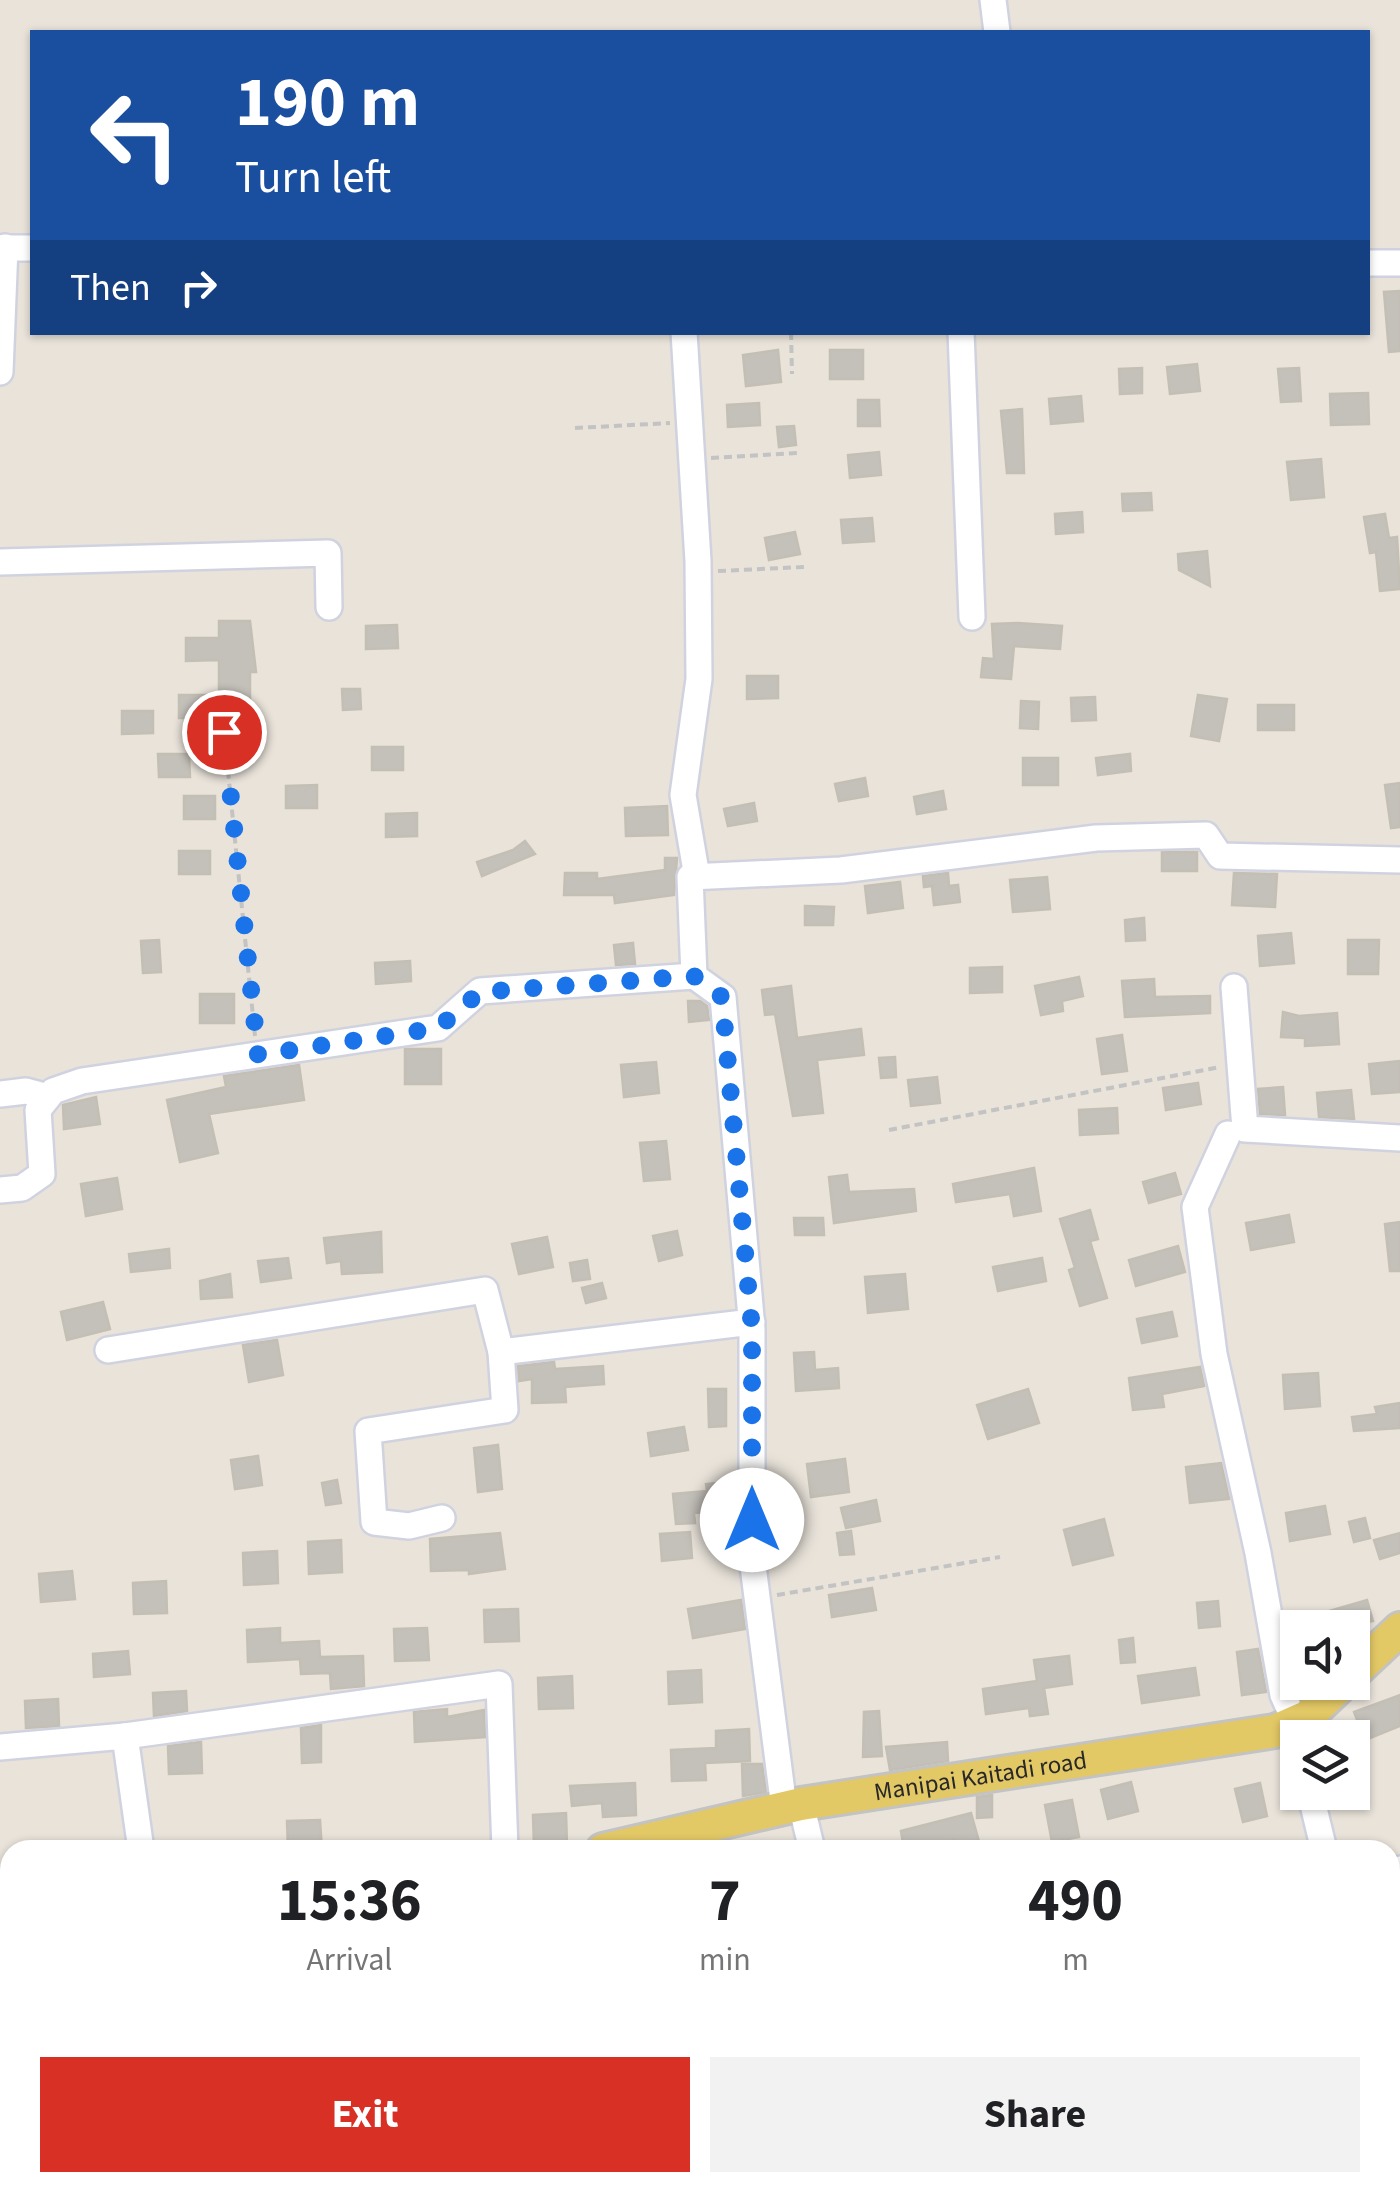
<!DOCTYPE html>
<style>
:root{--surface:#fff;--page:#f2f2f2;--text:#202124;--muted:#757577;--accent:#d93025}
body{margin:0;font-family:"Source Sans 3",sans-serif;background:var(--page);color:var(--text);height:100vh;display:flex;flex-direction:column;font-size:38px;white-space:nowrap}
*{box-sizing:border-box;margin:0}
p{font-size:32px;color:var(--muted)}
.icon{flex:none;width:55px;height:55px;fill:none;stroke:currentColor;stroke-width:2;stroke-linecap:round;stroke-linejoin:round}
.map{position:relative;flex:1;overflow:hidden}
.drawer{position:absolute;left:0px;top:1840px;width:1400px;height:352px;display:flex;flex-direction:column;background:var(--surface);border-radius:30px 30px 0 0;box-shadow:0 2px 8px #0004}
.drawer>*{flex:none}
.top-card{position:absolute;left:30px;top:30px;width:1340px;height:305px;border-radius:0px;box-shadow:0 2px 8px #0004;background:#1a4fa0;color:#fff;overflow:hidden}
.fabs{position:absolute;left:1280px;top:1610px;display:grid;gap:20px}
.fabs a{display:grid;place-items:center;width:90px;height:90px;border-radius:0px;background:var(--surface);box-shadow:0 2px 8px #0004;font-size:50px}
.pin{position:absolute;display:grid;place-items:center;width:85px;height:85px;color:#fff;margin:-42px;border:5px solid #fff;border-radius:50%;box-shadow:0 2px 10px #0007}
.me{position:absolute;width:110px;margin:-55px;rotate:0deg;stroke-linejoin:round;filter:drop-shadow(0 0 8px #0008)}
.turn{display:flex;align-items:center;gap:35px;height:210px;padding:0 40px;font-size:45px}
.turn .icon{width:130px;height:130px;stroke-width:2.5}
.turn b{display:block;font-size:70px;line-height:85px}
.then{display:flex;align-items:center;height:95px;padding:0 40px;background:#0003;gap:20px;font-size:38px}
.eta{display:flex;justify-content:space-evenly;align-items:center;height:170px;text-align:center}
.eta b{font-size:60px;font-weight:700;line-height:70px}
.cta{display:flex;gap:20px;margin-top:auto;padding:20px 40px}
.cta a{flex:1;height:115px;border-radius:0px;background:var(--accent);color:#fff;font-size:40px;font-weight:700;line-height:115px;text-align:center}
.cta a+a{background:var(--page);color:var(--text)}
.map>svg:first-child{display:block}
.building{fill:#c4c0ba;stroke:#c4bfb5;stroke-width:2.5}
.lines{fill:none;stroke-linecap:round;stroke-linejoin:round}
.minor-casing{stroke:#d0d3df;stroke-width:30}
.major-casing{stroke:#c3c3c3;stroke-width:38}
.path{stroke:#c3c3c3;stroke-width:4;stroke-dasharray:8 5;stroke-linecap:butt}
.minor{stroke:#fff;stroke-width:25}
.major{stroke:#e3c866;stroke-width:32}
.route{stroke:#1a73e8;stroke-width:18;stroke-dasharray:0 32.4}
.labels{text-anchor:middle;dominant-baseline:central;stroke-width:9;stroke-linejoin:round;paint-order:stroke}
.street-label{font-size:25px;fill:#282828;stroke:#fff}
</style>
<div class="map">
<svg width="1400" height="2192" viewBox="0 0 1400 2192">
<rect width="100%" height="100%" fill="#e9e3da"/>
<!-- building -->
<g class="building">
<polygon points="1400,291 1400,351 1389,352 1384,292"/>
<polygon points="778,350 781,382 746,386 743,355"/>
<rect x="830" y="350" width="33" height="29"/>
<polygon points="1197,364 1200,391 1170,394 1167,367"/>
<polygon points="1142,368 1142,393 1120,394 1119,369"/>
<polygon points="1299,368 1301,401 1281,402 1278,369"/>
<polygon points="1368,393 1369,424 1331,425 1330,394"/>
<polygon points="1081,396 1083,421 1051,424 1049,399"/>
<polygon points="858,400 879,400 880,426 858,426"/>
<polygon points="759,403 760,425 728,427 727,405"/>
<polygon points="1022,409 1024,473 1007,473 1001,411"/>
<polygon points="794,426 796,445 779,447 777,427"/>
<polygon points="879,452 881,475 850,478 848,455"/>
<polygon points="1321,459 1324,497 1291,500 1287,462"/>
<polygon points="1151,493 1152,510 1123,511 1122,494"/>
<polygon points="1082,512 1083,532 1056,534 1055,514"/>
<polygon points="1385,514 1389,538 1397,537 1400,589 1380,591 1376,552 1370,553 1364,517"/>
<polygon points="872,518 874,541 843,543 841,520"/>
<polygon points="795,532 800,554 769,560 765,538"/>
<polygon points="1207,551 1210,586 1179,570 1178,554"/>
<polygon points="219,621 250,621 256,672 250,672 250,700 219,701 219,660 186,661 186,638 219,638"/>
<polygon points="1018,623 1062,626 1060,649 1014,646 1011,679 981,677 983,658 994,659 992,624"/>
<polygon points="397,625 398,648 366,649 366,626"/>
<polygon points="747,676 778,676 778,698 747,699"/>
<polygon points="342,689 360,689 361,709 343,710"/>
<rect x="179" y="695" width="31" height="23"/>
<polygon points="1198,695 1227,699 1219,741 1191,736"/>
<polygon points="1095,697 1096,720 1072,721 1071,698"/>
<polygon points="1021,701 1039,702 1038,729 1020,728"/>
<rect x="1258" y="705" width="36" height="25"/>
<polygon points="122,711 153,711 153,733 122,734"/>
<rect x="372" y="747" width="31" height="23"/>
<polygon points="158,754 189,754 190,777 159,777"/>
<polygon points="1130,754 1131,771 1098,775 1096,758"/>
<rect x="1023" y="758" width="35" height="27"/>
<polygon points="865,778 868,796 839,801 835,784"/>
<polygon points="1400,783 1400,827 1391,828 1385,785"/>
<polygon points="317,785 317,808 286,808 286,786"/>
<polygon points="943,791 946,809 917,814 914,797"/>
<rect x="184" y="796" width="31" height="23"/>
<polygon points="754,803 757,821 728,826 724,809"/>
<polygon points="667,806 668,835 626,836 625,808"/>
<polygon points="417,813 417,836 386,837 386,814"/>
<polygon points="525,841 535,854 482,876 477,862 513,850"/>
<rect x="179" y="851" width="31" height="23"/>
<rect x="1162" y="852" width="35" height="19"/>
<polygon points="665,858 677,858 674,895 615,903 614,895 564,895 565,873 597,873 597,879 665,870"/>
<polygon points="948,873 949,886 958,885 960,902 934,905 932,886 924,887 923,876"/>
<polygon points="1234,873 1277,874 1275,907 1232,905"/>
<polygon points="1047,877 1050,909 1013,912 1010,880"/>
<polygon points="900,882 903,908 868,913 865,886"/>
<polygon points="805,906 834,907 833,925 805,925"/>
<polygon points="1144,918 1145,940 1126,941 1125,920"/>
<polygon points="1291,933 1294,963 1260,966 1258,936"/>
<polygon points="159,940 161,972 143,973 141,941"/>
<polygon points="1348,940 1379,940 1378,974 1348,974"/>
<polygon points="633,943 635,964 616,965 614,945"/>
<polygon points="410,961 411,981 376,984 375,963"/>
<polygon points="1002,967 1002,992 970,993 970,968"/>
<polygon points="1079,977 1083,996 1062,1001 1063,1011 1041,1015 1035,986"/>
<polygon points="1154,979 1155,997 1210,996 1210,1013 1125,1017 1122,981"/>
<polygon points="791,986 797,1038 861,1029 864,1055 817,1060 823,1113 793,1116 775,1014 765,1015 762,990"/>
<rect x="200" y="994" width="34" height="29"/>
<polygon points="688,1001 700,1001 707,1006 709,1020 689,1022"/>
<polygon points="1283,1012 1299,1016 1337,1013 1339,1044 1305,1046 1305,1038 1281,1037"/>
<polygon points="1122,1035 1127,1071 1102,1074 1097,1039"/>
<rect x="405" y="1049" width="36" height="35"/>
<polygon points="895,1057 896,1077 881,1078 879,1058"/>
<polygon points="1400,1061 1400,1092 1372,1094 1369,1064"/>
<polygon points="656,1062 659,1093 624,1097 621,1065"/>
<polygon points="299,1065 304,1100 209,1114 218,1153 180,1162 167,1100 226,1087 224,1076"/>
<polygon points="937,1077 940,1103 911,1106 908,1080"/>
<polygon points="1198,1083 1201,1104 1166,1110 1163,1088"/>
<polygon points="1283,1087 1285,1115 1260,1114 1258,1089"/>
<polygon points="1351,1090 1354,1119 1319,1117 1317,1093"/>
<polygon points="96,1097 100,1124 64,1129 63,1105"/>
<polygon points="1117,1108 1118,1133 1080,1135 1079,1110"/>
<polygon points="666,1141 670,1179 644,1181 640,1143"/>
<polygon points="1034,1168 1041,1211 1014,1216 1010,1194 956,1202 953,1184"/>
<polygon points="1175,1173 1181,1194 1149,1203 1143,1182"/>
<polygon points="847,1175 849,1192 914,1189 916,1211 834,1223 829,1177"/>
<polygon points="117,1178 122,1209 86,1216 81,1184"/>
<polygon points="1090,1210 1098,1239 1090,1241 1107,1298 1080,1306 1069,1270 1075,1268 1060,1219"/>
<polygon points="1289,1215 1294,1242 1251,1250 1246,1223"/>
<polygon points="794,1218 823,1218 824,1235 795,1235"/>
<polygon points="1400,1222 1400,1271 1390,1271 1385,1224"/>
<polygon points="677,1231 682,1255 659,1261 653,1236"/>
<polygon points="381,1232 382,1272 342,1274 341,1261 327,1263 324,1238"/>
<polygon points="547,1237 553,1267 519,1274 512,1244"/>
<polygon points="1178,1246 1185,1272 1136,1286 1129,1260"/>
<polygon points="169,1249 170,1268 131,1272 129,1254"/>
<polygon points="288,1258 291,1278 261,1282 258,1261"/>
<polygon points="1042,1258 1046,1281 998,1291 993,1267"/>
<polygon points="587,1260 590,1279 573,1281 570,1263"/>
<polygon points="230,1274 232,1297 201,1299 200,1281"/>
<polygon points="905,1274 908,1309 868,1313 865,1277"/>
<polygon points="602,1283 606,1298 586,1303 582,1288"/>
<polygon points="103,1302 110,1329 67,1340 61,1312"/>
<polygon points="1172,1312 1177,1336 1142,1343 1137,1319"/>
<polygon points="277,1340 283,1375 249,1382 243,1345"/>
<polygon points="814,1352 815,1370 838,1368 839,1388 796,1391 794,1353"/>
<polygon points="554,1362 555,1369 603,1366 604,1384 565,1387 566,1402 532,1403 532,1379 519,1381 518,1366"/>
<polygon points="1200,1367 1204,1386 1162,1394 1164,1407 1133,1410 1129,1378"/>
<polygon points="1318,1373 1320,1406 1285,1409 1283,1375"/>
<polygon points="708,1389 726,1389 726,1426 709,1427"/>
<polygon points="1028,1389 1039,1423 988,1439 977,1405"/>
<polygon points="1400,1403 1400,1428 1354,1431 1352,1417 1377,1414 1375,1407"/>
<polygon points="684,1427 688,1450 651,1456 648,1433"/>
<polygon points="498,1445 502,1489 478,1492 474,1448"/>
<polygon points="258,1456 262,1485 235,1489 231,1460"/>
<polygon points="845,1459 849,1492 811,1497 807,1464"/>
<polygon points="1221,1463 1229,1499 1190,1503 1186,1467"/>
<polygon points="337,1480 341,1503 326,1505 322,1483"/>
<polygon points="725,1482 729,1510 694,1513 695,1523 676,1524 673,1494 707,1491 706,1484"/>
<polygon points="876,1500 880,1521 846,1528 841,1508"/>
<polygon points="1325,1506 1330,1534 1290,1541 1286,1513"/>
<polygon points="1365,1518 1370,1538 1354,1542 1349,1522"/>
<polygon points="1104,1519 1113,1555 1073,1565 1064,1530"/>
<polygon points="851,1531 854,1554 840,1555 837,1533"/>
<polygon points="690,1532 692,1558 662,1561 660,1534"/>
<polygon points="500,1533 505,1569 469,1574 469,1570 431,1571 430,1539"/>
<polygon points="1400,1533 1400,1553 1380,1559 1374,1540"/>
<polygon points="341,1540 342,1572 309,1574 308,1542"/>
<polygon points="277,1551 278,1583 244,1585 243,1553"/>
<polygon points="72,1571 75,1599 41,1602 39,1574"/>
<polygon points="166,1581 167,1613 134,1614 133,1583"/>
<polygon points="872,1588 876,1610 832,1617 829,1595"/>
<polygon points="741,1600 745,1629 693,1638 688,1609"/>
<polygon points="1367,1600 1373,1621 1328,1628 1326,1612"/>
<polygon points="1218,1601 1220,1626 1199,1628 1197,1603"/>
<polygon points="518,1609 519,1641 485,1642 484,1610"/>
<polygon points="280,1628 280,1643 319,1641 320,1657 363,1656 364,1686 331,1689 330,1673 301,1674 300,1659 248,1662 247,1630"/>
<polygon points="427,1628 429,1660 395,1661 394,1629"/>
<polygon points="1133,1638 1135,1662 1121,1663 1119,1640"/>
<polygon points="1258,1649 1266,1692 1242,1695 1237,1652"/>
<polygon points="128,1651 130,1674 94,1677 93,1654"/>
<polygon points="1069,1656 1072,1684 1044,1688 1048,1714 1030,1716 1029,1708 986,1714 983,1689 1037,1681 1034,1660"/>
<polygon points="1195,1668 1199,1695 1142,1703 1138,1676"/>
<polygon points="701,1670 702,1702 669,1704 668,1672"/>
<polygon points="572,1676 573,1708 539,1709 538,1678"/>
<polygon points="186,1691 187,1711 154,1716 153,1693"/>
<polygon points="1400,1695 1400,1726 1365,1740 1354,1712"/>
<polygon points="58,1699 59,1726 26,1728 25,1701"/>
<polygon points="447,1709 447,1717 484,1710 485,1737 415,1742 414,1712"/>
<polygon points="879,1711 882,1756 863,1757 864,1712"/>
<polygon points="321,1725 321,1762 302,1763 301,1728"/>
<polygon points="749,1729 750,1761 705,1763 706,1780 672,1781 671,1750 716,1748 716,1731"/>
<polygon points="201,1742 202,1773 169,1774 168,1746"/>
<polygon points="947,1742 948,1761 890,1770 886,1747"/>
<polygon points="742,1764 762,1764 766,1792 743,1796"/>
<polygon points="1131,1782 1138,1811 1108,1819 1101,1790"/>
<polygon points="635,1783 636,1815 603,1817 602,1803 572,1806 570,1786"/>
<polygon points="1260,1783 1267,1816 1243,1822 1235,1789"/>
<polygon points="992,1795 992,1817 977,1818 977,1797"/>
<polygon points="1072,1800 1079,1837 1052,1842 1045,1805"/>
<polygon points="566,1813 567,1845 534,1847 533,1815"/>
<polygon points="971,1813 980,1845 958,1850 955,1840 904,1849 901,1831"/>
<polygon points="320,1820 322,1850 288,1850 287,1821"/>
</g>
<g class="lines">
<!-- minor casing -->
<g class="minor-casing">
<g id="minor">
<polyline points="993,0 997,32"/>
<polyline points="0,248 32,248"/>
<polyline points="1368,263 1400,263"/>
<polyline points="684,332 698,561 699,679 683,795 697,877"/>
<polyline points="961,332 972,617"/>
<polyline points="0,372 5,247"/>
<polyline points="0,562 328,553 329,607"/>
<polyline points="1234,987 1245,1129 1400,1138"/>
<polyline points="0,1094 26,1091 48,1097"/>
<polyline points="1228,1134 1195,1207 1214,1354 1258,1553 1283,1695 1296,1724"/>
<polyline points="0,1190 22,1188 42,1174 38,1110 53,1091 82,1081 438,1028 480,991 694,976"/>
<polyline points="108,1350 485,1290 501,1352 752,1322"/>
<polyline points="442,1518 409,1526 374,1522 368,1431 505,1410 501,1352"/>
<polyline points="125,1736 499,1684 505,1850"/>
<polyline points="0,1747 125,1736 141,1850"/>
<polyline points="1310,1792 1324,1850"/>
<polyline points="801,1804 812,1850"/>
<polyline points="784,1808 752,1558 752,1329 723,997 694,976 690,877 841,870 1096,838 1206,835 1220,856 1400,860"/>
<polyline points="1390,1872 1400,1869"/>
<polyline points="1390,1970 1400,1986"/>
<polyline points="194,2182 195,2192"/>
<polyline points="913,2182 915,2192"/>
</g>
</g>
<!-- major casing -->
<g class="major-casing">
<g id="major">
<polyline points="1352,1674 1400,1629"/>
<path id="s1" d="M603,1850L801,1804L1275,1731L1307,1717L1344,1682"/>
<polyline points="0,1989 10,1987"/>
</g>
</g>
<!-- path -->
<g class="path">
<polyline points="791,332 792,374"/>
<polyline points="575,428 670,423"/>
<polyline points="711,458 797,453"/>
<polyline points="718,571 804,567"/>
<polyline points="224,732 255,1036"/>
<polyline points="889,1130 1220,1067"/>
<polyline points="777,1595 1000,1557"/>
<polyline points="688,2182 689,2192"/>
</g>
<!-- minor -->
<use href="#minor" class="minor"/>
<!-- major -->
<use href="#major" class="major"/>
</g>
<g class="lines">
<!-- route -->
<polyline class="route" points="224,732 258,1055 438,1028 480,992 694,976 722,997 752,1329 752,1520"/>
</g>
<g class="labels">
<!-- street labels -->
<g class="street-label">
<text stroke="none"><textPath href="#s1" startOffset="385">Manipai Kaitadi road</textPath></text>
</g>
</g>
</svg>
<div class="fabs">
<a><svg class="icon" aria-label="sound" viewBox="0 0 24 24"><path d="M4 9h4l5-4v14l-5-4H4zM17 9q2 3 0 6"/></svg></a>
<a><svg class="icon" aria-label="layers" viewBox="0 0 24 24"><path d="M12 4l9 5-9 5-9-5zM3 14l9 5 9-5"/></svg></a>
</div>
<div class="pin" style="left:224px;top:732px;background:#d93025"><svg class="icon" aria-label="arrive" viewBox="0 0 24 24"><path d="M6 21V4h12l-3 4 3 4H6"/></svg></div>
<svg class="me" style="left:752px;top:1520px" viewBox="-20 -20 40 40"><circle r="19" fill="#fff"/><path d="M0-13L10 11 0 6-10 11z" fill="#1a73e8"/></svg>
<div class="top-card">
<div class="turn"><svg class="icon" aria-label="left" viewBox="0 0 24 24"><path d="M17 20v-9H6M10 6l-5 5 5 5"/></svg><div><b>190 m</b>Turn left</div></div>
<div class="then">Then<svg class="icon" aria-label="right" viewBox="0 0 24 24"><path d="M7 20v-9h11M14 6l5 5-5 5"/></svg></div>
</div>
<section class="drawer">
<div class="eta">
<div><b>15:36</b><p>Arrival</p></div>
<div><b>7</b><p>min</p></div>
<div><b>490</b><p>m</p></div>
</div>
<div class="cta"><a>Exit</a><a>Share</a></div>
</section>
</div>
